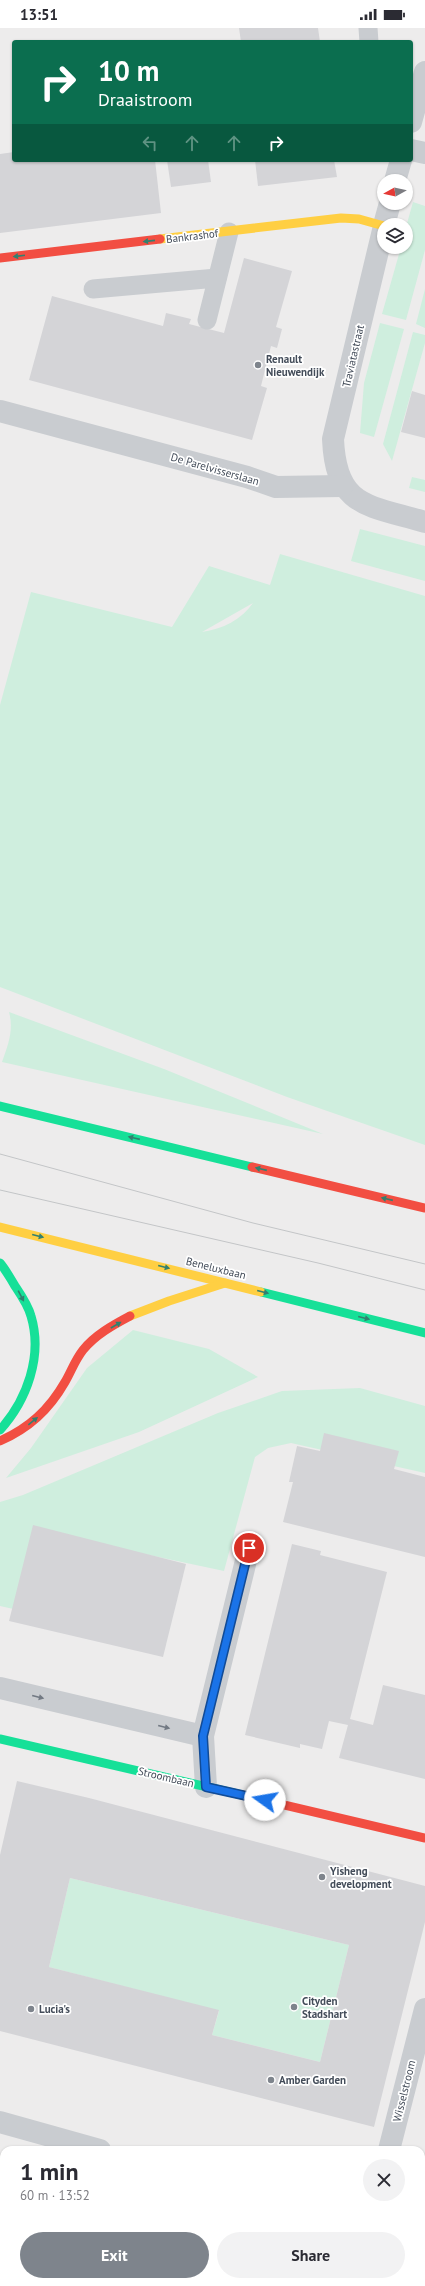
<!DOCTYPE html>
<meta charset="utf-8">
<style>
:root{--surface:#fff;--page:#f2f2f3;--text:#2b2b33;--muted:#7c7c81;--accent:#7e848c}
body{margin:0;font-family:"PT Sans",sans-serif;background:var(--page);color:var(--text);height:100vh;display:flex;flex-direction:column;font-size:15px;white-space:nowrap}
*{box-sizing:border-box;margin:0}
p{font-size:13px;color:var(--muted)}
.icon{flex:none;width:22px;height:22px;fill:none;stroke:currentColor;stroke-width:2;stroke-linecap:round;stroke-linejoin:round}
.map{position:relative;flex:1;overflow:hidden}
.drawer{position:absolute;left:0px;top:2118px;width:425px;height:140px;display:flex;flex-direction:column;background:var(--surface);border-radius:12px 12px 0 0;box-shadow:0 1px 3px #0004}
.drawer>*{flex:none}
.top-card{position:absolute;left:12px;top:12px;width:401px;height:122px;border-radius:4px;box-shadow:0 1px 3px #0004;background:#0b6e4f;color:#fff;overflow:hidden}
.needle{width:26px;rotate:262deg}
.fabs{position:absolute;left:377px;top:146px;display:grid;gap:8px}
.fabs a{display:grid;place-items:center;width:36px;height:36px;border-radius:50%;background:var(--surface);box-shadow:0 1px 3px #0004;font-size:20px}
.pin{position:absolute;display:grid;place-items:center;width:34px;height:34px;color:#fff;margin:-17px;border:2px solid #fff;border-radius:50%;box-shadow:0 1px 4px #0007}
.me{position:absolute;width:44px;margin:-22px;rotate:283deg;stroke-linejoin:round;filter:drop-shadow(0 0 3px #0008)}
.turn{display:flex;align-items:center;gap:14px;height:84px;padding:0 20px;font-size:18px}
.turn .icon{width:52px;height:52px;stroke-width:2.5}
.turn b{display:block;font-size:28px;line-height:34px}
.lanes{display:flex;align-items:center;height:38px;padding:0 20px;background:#0003;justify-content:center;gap:20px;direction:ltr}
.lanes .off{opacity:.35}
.round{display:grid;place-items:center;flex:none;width:42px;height:42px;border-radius:21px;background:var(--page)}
.summary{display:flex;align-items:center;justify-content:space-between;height:68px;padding:0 20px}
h1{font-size:24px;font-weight:700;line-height:30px}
.button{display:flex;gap:8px;margin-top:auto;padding:8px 20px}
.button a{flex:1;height:46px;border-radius:24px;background:var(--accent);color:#fff;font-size:16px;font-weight:700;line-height:46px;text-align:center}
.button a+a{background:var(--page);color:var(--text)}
.status{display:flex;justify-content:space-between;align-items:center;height:28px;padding:0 20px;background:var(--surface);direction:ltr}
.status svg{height:11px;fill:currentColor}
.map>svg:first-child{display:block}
.green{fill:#cfeede;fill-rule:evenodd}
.building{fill:#d4d4d7;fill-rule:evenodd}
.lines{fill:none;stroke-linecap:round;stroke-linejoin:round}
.lane{stroke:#c9ccd0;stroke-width:19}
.street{stroke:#c9ccd0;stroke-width:22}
.fast{stroke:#16e098;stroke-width:9}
.slow{stroke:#ffcf43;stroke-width:9}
.jam{stroke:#f24e42;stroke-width:9}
.tram{stroke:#c3c5c7;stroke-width:1}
.oneway{fill:#33806f}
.oneway2{fill:#727983}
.route-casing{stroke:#114b97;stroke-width:10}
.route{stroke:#1a73e8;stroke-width:7}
.poi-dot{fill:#7e848c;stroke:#fff;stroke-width:1.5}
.labels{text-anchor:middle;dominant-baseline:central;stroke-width:3.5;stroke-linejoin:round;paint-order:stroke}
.street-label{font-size:11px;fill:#434c59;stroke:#fff}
.poi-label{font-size:11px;font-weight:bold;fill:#434c59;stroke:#fff;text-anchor:start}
</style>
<div class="status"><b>13:51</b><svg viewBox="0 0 49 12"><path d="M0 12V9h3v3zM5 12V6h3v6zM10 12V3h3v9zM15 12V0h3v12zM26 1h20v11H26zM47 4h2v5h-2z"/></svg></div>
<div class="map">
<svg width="425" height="2258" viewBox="0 0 425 2258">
<rect width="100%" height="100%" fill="#edecec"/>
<!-- green -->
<g class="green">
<polygon points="413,174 425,178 425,222 406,292 382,286 401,219 406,219 406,199"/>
<polygon points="425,261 425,300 416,296"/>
<polygon points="380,295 404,301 374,409 360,405 364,355"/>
<polygon points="413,304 425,307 425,315 392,433 383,416"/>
<polygon points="412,449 425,452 425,464 409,460"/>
<polygon points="360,501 425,518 425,553 351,533"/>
<path d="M280,526L425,568V1117L287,1069L0,959V677L31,564L172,599L209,538L270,557ZM253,575C241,592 223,601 202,604Z"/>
<path d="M9,984L164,1041L323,1106L2,1034C8,1017 14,1002 9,984Z"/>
<polygon points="133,1302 209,1321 258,1349 139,1404 6,1450 31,1420 87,1340"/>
<polygon points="360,1360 425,1378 425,1445 291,1415 268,1420 255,1429 224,1543 36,1503 18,1582 0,1578 0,1474 23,1467 218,1385 282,1363"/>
<polygon points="70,1850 349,1917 320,2034 212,2007 219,1983 49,1939"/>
<polygon points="0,2128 4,2129 4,2165 0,2163"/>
<polygon points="153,2254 356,2254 371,2258 152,2258"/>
</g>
<!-- building -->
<g class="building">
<polygon points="239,0 318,0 320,14 241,14"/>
<polygon points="14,124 14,132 155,132 161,185 0,205 0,126"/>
<polygon points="167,132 208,132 211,154 171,159"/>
<polygon points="255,132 334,132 337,149 258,158"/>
<polygon points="244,230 292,243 276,299 282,301 277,320 271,318 261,358 267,360 252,412 29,352 52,268 163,298 166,285 191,291 189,296 224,305"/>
<polygon points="412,363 425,367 425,410 401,404"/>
<polygon points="324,1405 399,1423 394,1441 425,1449 425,1529 283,1494 293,1454 289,1454 297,1418 320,1423"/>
<polygon points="33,1497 186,1536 163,1629 9,1593"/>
<polygon points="292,1516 321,1523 320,1527 387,1544 350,1691 373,1697 383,1657 425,1667 425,1751 339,1730 348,1697 329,1693 322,1721 300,1716 300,1720 245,1707"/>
<path d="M17,1753L89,1770L425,1858V1894L374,2099L0,2003V1827ZM70,1850L349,1917L320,2034L212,2007L219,1982L49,1939Z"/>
<polygon points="0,2184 4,2185 4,2254 74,2254 72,2258 0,2258"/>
</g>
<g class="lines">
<!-- lane -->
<g class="lane">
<polyline points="368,0 369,14"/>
<polyline points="93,261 217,250"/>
<polyline points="207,292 229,204"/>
</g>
<!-- street -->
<g class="street">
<polyline points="411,94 425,44"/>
<polyline points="411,122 425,125"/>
<polyline points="395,153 401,132"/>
<polyline points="384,197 390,175"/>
<path d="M384,198L333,411C336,480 368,477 425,494"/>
<polyline points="0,383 247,449 276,459 342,458"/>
<polyline points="0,1660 203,1708"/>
<polyline points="206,1759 203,1708 249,1520"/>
<polyline points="0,2094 100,2122"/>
<polyline points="389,2122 425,1981"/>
<polyline points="421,2202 425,2203"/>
<polyline points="121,2258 122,2254"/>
</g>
<!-- fast -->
<g class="fast">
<polyline points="0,1078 252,1139"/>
<path d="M0,1235C6,1242 10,1250 15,1258C21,1267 28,1277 31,1288C43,1328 27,1372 0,1402"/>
<polyline points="261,1264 425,1305"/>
<polyline points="0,1711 242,1767"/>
</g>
<!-- slow -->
<g class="slow">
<polyline points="160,211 341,190 359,191 384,198"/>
<polyline points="0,1199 261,1264"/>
<polyline points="130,1288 169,1273 225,1255"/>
</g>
<!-- jam -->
<g class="jam">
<polyline points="0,230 160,211"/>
<polyline points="252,1139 425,1180"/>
<path d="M0,1413C29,1400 49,1382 65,1354C71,1344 75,1332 83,1322C95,1307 113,1297 130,1288"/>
<polyline points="242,1767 425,1810"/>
</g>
<!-- tram -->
<g class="tram">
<polyline points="0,1126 253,1195 425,1236"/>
<polyline points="0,1162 318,1235 425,1262"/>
</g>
</g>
<!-- one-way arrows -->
<defs><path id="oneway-solid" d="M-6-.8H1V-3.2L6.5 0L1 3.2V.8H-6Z"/></defs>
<g class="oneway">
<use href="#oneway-solid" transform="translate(149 213) rotate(174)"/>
<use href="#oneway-solid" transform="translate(19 228) rotate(173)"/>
<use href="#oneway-solid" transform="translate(134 1110) rotate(-167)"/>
<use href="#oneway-solid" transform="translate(261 1141) rotate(-167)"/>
<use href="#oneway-solid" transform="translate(387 1171) rotate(-167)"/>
<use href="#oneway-solid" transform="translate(38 1208) rotate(14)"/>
<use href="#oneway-solid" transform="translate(164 1239) rotate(14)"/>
<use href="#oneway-solid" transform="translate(263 1264) rotate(14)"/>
<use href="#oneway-solid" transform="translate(21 1268) rotate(62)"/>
<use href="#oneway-solid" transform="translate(364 1290) rotate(14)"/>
<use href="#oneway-solid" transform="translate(116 1297) rotate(-30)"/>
<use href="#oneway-solid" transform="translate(33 1393) rotate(-39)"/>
</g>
<g class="oneway2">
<use href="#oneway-solid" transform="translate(38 1669) rotate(14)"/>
<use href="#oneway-solid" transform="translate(164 1699) rotate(14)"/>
</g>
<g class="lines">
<!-- route casing -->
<g class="route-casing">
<polyline id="route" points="249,1520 203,1708 206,1759 265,1772"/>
</g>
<!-- route -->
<use href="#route" class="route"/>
</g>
<!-- markers -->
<g class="poi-dot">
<circle cx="258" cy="337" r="4"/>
<circle cx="322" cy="1849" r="4"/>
<circle cx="294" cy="1979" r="4"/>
<circle cx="31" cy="1981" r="4"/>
<circle cx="271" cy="2052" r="4"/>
</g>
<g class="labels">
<!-- street labels -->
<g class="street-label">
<text transform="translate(192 208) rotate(-7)">Bankrashof</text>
<text transform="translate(353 328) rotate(-77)">Traviatastraat</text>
<text transform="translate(215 441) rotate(16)">De Parelvisserslaan</text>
<text transform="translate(216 1240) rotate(14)">Beneluxbaan</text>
<text transform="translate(166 1749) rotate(13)">Stroombaan</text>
<text transform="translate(404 2063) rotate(-76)">Wisselstroom</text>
</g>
<!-- poi labels -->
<g class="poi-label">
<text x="266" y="331">Renault<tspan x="266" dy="13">Nieuwendijk</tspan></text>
<text x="330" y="1843">Yisheng<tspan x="330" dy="13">development</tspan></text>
<text x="302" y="1973">Cityden<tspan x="302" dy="13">Stadshart</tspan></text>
<text x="39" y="1981">Lucia's</text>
<text x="279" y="2052">Amber Garden</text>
</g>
</g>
</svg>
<div class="fabs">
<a><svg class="needle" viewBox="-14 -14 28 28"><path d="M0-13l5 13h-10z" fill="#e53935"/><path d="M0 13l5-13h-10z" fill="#7c7c81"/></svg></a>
<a><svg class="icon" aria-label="layers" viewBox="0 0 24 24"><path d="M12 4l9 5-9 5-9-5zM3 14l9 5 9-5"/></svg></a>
</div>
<div class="pin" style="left:249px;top:1520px;background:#d93025"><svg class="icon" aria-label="arrive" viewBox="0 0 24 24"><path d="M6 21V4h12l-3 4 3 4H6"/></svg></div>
<svg class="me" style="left:265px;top:1772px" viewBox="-20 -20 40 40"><circle r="19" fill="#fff"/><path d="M0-13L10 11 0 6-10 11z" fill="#1a73e8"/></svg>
<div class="top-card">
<div class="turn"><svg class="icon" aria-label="right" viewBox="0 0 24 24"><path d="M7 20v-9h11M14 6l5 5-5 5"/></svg><div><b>10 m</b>Draaistroom</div></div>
<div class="lanes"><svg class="icon off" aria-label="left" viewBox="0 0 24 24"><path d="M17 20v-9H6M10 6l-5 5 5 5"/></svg><svg class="icon off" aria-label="ahead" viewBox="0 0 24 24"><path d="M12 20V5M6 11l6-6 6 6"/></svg><svg class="icon off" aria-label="ahead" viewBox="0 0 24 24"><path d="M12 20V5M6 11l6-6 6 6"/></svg><svg class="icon" aria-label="right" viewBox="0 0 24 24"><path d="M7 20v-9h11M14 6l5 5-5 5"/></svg></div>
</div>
<section class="drawer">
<div class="summary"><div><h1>1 min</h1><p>60 m · 13:52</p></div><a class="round"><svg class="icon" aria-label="close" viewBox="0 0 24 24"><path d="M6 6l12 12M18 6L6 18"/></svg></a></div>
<div class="button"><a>Exit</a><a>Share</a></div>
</section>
</div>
